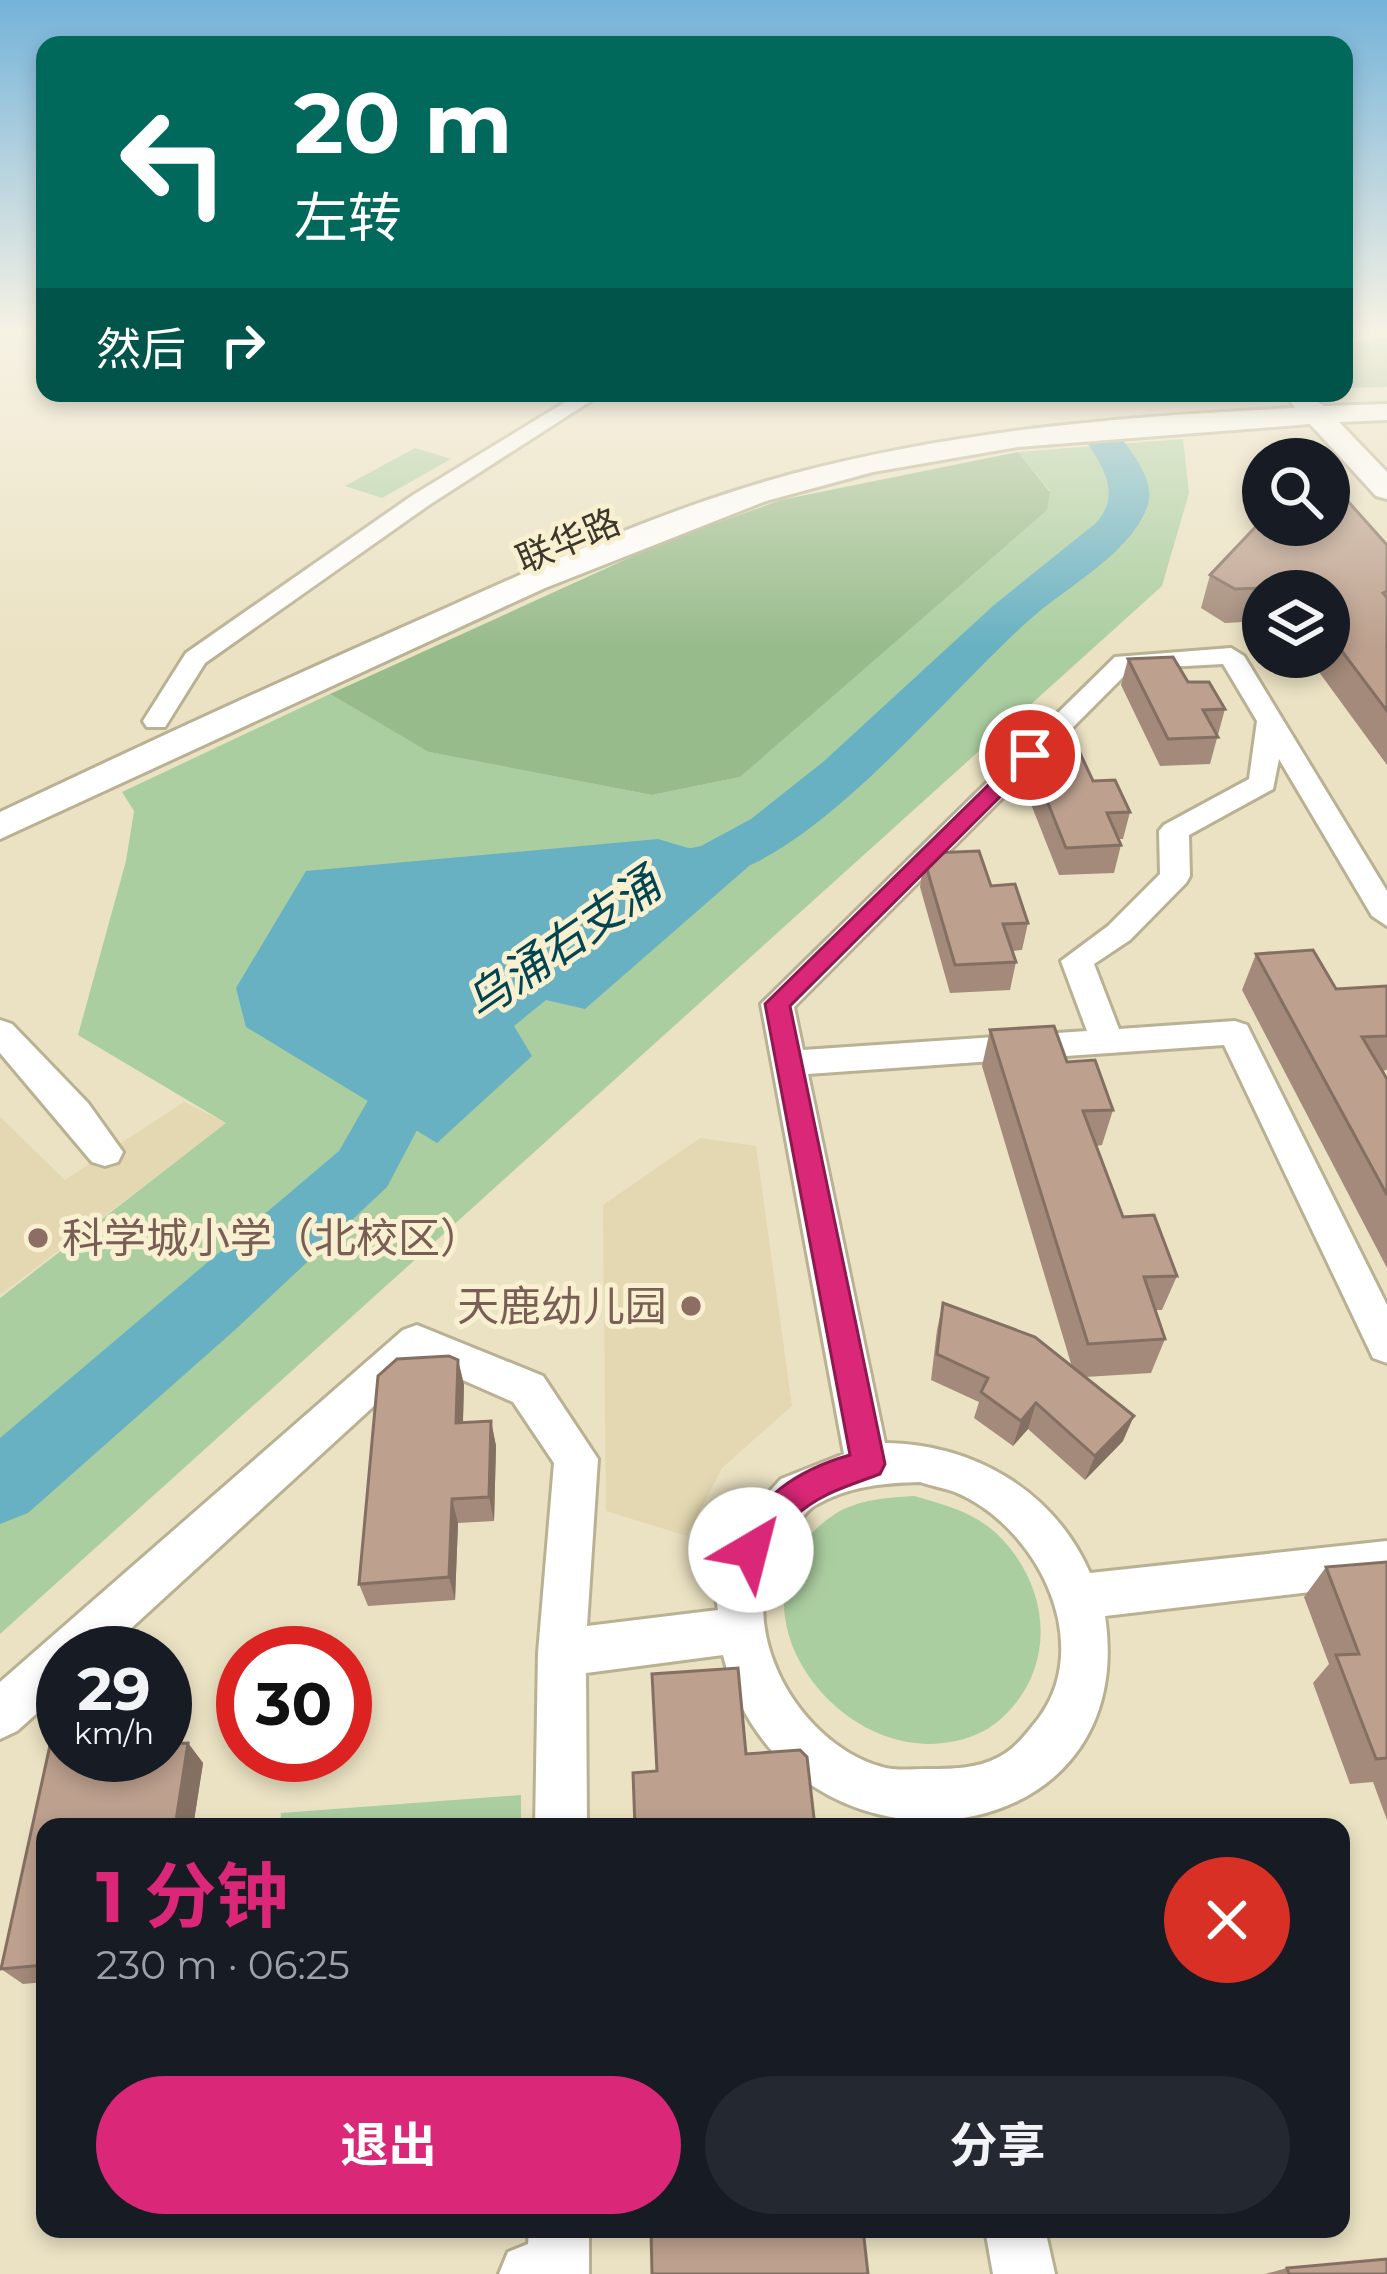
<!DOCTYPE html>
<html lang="zh">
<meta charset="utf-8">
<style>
:root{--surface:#171b24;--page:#242831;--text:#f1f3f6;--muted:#9ea1a6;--accent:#db2777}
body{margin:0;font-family:Montserrat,"Noto Sans SC",sans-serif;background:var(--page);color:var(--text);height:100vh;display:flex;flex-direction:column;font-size:45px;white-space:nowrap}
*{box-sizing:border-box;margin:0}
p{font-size:39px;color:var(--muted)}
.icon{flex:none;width:66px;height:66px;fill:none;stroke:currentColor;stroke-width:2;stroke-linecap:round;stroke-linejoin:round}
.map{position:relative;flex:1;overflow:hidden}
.sheet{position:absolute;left:36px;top:1818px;width:1314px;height:420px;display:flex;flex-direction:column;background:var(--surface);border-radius:24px;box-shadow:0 6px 18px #0003}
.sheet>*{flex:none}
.top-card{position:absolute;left:36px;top:36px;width:1317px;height:366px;border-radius:24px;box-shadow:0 6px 18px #0003;background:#00695c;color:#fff;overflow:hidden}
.fabs{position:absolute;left:1242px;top:438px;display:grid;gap:24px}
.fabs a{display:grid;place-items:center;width:108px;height:108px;border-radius:50%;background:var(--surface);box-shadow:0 6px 18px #0003;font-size:60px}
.speed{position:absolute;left:36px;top:1626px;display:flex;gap:24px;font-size:60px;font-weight:700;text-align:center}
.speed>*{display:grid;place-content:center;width:156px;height:156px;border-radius:50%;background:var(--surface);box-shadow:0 6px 18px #0003;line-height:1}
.speed small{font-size:30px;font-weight:400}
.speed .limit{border:18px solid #d22;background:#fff;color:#111}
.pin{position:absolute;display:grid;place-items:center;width:102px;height:102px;color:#fff;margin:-51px;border:6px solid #fff;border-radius:50%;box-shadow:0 3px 12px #0007}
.me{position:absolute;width:132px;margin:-66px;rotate:37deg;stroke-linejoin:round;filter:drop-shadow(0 0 9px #0008)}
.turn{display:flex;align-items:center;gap:42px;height:252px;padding:0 60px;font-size:54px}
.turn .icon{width:156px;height:156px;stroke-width:2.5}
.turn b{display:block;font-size:84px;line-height:102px}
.then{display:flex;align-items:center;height:114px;padding:0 60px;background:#0003;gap:24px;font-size:45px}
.round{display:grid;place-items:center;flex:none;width:126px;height:126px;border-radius:63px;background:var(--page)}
.overview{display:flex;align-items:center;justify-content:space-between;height:204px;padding:0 60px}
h1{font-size:72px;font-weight:700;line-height:90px;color:var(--accent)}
.cta{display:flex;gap:24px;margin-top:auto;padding:24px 60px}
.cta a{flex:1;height:138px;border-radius:72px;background:var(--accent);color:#fff;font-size:48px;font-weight:700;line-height:138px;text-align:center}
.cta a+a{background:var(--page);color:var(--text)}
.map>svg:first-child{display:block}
.built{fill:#e3d8b1}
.green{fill:#abcea0}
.forest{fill:#97bb8b}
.water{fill:#67b1c2}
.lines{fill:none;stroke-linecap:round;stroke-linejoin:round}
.river{fill:#67b1c2;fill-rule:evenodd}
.street-casing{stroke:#b9b193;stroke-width:6}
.secondary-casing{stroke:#b9b193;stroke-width:6}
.street{fill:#fff;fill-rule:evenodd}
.secondary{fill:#fff;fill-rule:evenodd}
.wall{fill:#a38a7a}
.shaded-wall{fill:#847063}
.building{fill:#bda08e;stroke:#847063;stroke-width:3}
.route{fill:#db2777;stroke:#8e194d;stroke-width:3}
.education-dot{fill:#8d6e63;stroke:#f8f0d0;stroke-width:4.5}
.labels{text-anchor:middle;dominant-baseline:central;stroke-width:10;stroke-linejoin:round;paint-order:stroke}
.far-street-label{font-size:36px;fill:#3c382c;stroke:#f8f0d0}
.education-label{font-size:42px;fill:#785e54;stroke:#f8f0d0;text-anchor:start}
.water-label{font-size:45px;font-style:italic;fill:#004551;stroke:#f8f0d0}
</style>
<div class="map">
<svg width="1387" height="2274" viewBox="0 0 1387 2274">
<rect width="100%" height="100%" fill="#ebe2c3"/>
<!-- built -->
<g class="built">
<polygon points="184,1102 227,1123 0,1295 0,1117 65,1180"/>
<polygon points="700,1138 756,1146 792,1406 722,1468 687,1536 606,1511 603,1205"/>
</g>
<!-- green -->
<g class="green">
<polygon points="1183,439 1189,493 1162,586 0,1634 0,1298 226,1123 78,1035 126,861 134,811 122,792 330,694 430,752 652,795 740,777 1050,491 1018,452"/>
<polygon points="415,448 451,459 382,498 345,486"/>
<path d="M914,1496C943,1504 973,1512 996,1533C1053,1587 1058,1673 996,1723C977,1738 951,1744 927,1744C814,1741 723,1587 835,1514C859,1499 887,1498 914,1496Z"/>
<polygon points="521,1795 521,1827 280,1827 281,1813"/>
</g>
<!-- forest -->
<g class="forest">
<polygon points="1387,337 1387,387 1344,388 1344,343"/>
<polygon points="1018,452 1050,492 1047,510 740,777 652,795 429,752 330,694 662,543 781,500"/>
</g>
<!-- water -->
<polygon class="water" points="658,839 749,866 585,1009 546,1000 514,1026 532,1056 437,1143 246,1027 236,988 306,871"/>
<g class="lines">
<!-- river -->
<g class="river">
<polygon points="1050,394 1050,393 1086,394 1080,401 1056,401"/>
<path d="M1107,433L1120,436C1134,456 1158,483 1146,510C1126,557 1064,588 1027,622C949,693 840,826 746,867C723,877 698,877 675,884C651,891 642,902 615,895L607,883L615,871L634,860L701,846L751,819L823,762L994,605L1096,523C1120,496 1106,471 1088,444L1094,436Z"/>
<polygon points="435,1015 457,1022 466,1037 387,1187 236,1329 28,1513 0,1524 0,1438 339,1151 413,1022"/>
</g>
<!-- street casing -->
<g class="street-casing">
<g id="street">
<polygon points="580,393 603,393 429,505 205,663 165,727 147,727 143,721 186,653 413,495"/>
<path d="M1231,648L1244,656L1387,891V926L1372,916L1279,759L1273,789L1189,835L1190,876L1186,883L1130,940L1094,964L1119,1029L1235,1021L1247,1025L1387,1305V1363L1373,1358L1224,1045L808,1074L885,1443C974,1444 1054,1491 1090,1573L1387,1541V1583L1105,1616C1143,1866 781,1896 723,1655L586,1673L587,1827H535L538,1653L554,1463L513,1402L422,1362L104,1653H63V1690L17,1731L0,1739V1682L403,1330L417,1325L543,1376L598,1459L587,1626L718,1610L716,1598L739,1525L781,1479L844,1454L761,1004L1115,657ZM1223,664L1257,721L1249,779L1164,825L1159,831L1160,874L1108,926L1061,961L1087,1031L803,1050L794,1007L1131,669ZM920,1482C932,1486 944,1488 955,1492C1037,1526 1096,1643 1038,1719C1026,1734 1016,1748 999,1757C977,1769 952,1769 927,1769C913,1769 895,1771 882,1767C792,1742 723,1611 790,1533C797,1524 805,1512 814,1506C848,1486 883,1483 920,1482Z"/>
<polygon points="0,1020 12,1024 88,1103 123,1152 118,1162 105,1166 92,1162 0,1053"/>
<polygon points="529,2229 589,2229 589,2274 499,2274 508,2252 528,2244"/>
<polygon points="985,2229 1045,2229 1055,2274 993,2274"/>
</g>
</g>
<!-- secondary casing -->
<g class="secondary-casing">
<path id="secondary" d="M1305,394L1324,406L1387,404V420L1339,422L1387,472V499L1376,496L1310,424L1018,447L873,472L766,501L545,588L0,839V812C148,742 296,674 446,608C559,557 673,506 792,474C957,430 1126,416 1295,408L1291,402L1295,396Z"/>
</g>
<!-- street -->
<use href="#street" class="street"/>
<!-- secondary -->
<use href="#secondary" class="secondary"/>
</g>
<!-- wall -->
<g class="wall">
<polygon points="1263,483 1263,525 1387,545 1387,765 1308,657 1329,657 1329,591 1263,591 1263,621 1225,623 1201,608 1210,575 1258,524"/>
<polygon points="1128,659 1188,682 1225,709 1210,764 1160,766 1121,685"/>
<polygon points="1029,756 1093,781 1130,812 1123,839 1119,839 1121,845 1114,873 1059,875 1023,784"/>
<polygon points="924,859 991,886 1028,923 1022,950 1012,951 1016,962 1010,990 950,993 920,887"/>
<polygon points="1256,954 1336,989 1387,986 1387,1070 1382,1071 1387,1079 1387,1268 1242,990"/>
<polygon points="990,1030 1067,1062 1113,1110 1102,1145 1096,1146 1123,1217 1177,1276 1162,1310 1156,1310 1165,1339 1151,1373 1085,1377 1123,1441 1085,1480 1028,1429 1013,1446 974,1418 979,1402 931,1380 937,1330 943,1303 1072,1367 982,1066"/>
<polygon points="458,1360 464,1385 463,1423 491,1421 496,1446 494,1521 458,1523 455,1600 368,1606 359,1584"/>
<polygon points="1387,1562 1387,1820 1373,1782 1350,1784 1313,1683 1329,1664 1304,1597 1326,1567"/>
<polygon points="165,1655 178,1674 166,1744 188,1743 203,1763 193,1827 45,1827 45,1982 23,1984 1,1969 63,1686 63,1755 165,1755"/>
<polygon points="1287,2268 1387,2274 1265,2274"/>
</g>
<!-- shaded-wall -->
<g class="shaded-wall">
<polygon points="458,1360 464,1385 462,1448 456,1423"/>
<polygon points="1036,1403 1028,1429 1013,1446 1021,1421"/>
<polygon points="1134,1416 1123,1441 1085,1480 1095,1456"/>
<polygon points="491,1421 496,1446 494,1521 489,1497"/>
<polygon points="452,1499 458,1523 455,1600 449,1577"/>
<polygon points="165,1655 178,1674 165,1750"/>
<polygon points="188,1743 203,1763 193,1827 175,1827"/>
</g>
<!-- building -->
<g class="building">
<polygon points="1273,446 1299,446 1310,459 1271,459"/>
<polygon points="1329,480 1387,545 1387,591 1383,593 1387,598 1387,711 1329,634 1329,591 1296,591 1293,587 1235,589 1210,575 1263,519 1263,525 1329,525"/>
<polygon points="1173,657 1188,682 1209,682 1225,709 1203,710 1218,737 1168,739 1128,659"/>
<polygon points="1079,751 1093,781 1115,780 1130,812 1107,813 1121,845 1066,848 1029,756"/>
<polygon points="979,851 991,886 1015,884 1028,923 1003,924 1016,962 955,965 924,859 931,853"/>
<polygon points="1313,950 1336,989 1387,986 1387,1036 1362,1037 1387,1079 1387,1195 1256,954"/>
<polygon points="1054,1026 1067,1062 1095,1060 1113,1110 1083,1111 1123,1217 1154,1215 1177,1276 1144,1277 1165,1339 1088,1344 990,1030"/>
<polygon points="943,1303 1035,1337 1134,1416 1095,1456 1036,1403 1021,1421 981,1392 988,1378 937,1354"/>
<polygon points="449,1356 458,1360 456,1423 491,1421 489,1497 452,1499 449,1577 359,1584 378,1376 397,1359"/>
<polygon points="1387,1562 1387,1758 1376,1759 1336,1655 1359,1654 1326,1567"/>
<polygon points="738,1668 746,1754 800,1750 807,1757 815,1827 635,1827 633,1773 657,1771 652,1674"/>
<polygon points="63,1686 63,1755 165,1755 165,1744 188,1743 175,1827 45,1827 45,1965 1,1969"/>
<polygon points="651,2229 863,2229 868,2274 652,2274"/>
<polygon points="1387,2259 1387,2274 1289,2274 1287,2268"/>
</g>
<!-- sky -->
<linearGradient id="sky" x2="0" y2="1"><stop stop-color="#74b3d9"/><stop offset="0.51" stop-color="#f6f2e4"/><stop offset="1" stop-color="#f6f2e4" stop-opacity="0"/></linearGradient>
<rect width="1387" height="648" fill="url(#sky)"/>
<!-- route -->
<path class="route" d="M1030,749L1040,755L1037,760L790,1006L885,1464L880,1474C848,1486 820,1493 794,1517C777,1532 773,1557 751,1566L738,1561L733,1550C756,1498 797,1470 850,1455L765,1004L1023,751Z"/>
<!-- markers -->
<g class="education-dot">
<circle cx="38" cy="1238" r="12"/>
<circle cx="691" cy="1306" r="12"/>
</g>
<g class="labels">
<!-- far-street labels -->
<g class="far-street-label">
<text transform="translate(568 540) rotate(-23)">联华路</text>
</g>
<!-- education labels -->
<g class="education-label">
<text x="62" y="1238">科学城小学（北校区）</text>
<text x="667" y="1306" text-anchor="end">天鹿幼儿园</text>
</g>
<!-- water labels -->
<g class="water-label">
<text transform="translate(562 943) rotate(-35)">乌涌右支涌</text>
</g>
</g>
</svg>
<div class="fabs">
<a><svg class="icon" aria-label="search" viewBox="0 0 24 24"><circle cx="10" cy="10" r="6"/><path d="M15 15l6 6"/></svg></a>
<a><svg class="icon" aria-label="layers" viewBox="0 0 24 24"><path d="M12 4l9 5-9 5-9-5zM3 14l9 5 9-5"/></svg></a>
</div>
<div class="speed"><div>29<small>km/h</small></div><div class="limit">30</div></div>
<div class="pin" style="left:1030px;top:755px;background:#d93025"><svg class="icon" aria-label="arrive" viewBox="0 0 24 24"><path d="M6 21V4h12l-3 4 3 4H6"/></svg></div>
<svg class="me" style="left:751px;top:1550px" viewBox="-20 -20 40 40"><circle r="19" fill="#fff"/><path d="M0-13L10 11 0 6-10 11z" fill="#db2777"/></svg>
<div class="top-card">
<div class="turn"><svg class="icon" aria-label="left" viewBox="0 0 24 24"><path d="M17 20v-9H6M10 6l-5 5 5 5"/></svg><div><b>20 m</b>左转</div></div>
<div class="then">然后<svg class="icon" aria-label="right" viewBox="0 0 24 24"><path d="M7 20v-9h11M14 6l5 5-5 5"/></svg></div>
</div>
<section class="sheet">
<div class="overview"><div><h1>1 分钟</h1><p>230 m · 06:25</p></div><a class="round" style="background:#d93025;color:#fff"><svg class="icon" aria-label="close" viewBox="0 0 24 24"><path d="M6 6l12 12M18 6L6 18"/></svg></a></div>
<div class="cta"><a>退出</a><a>分享</a></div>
</section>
</div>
